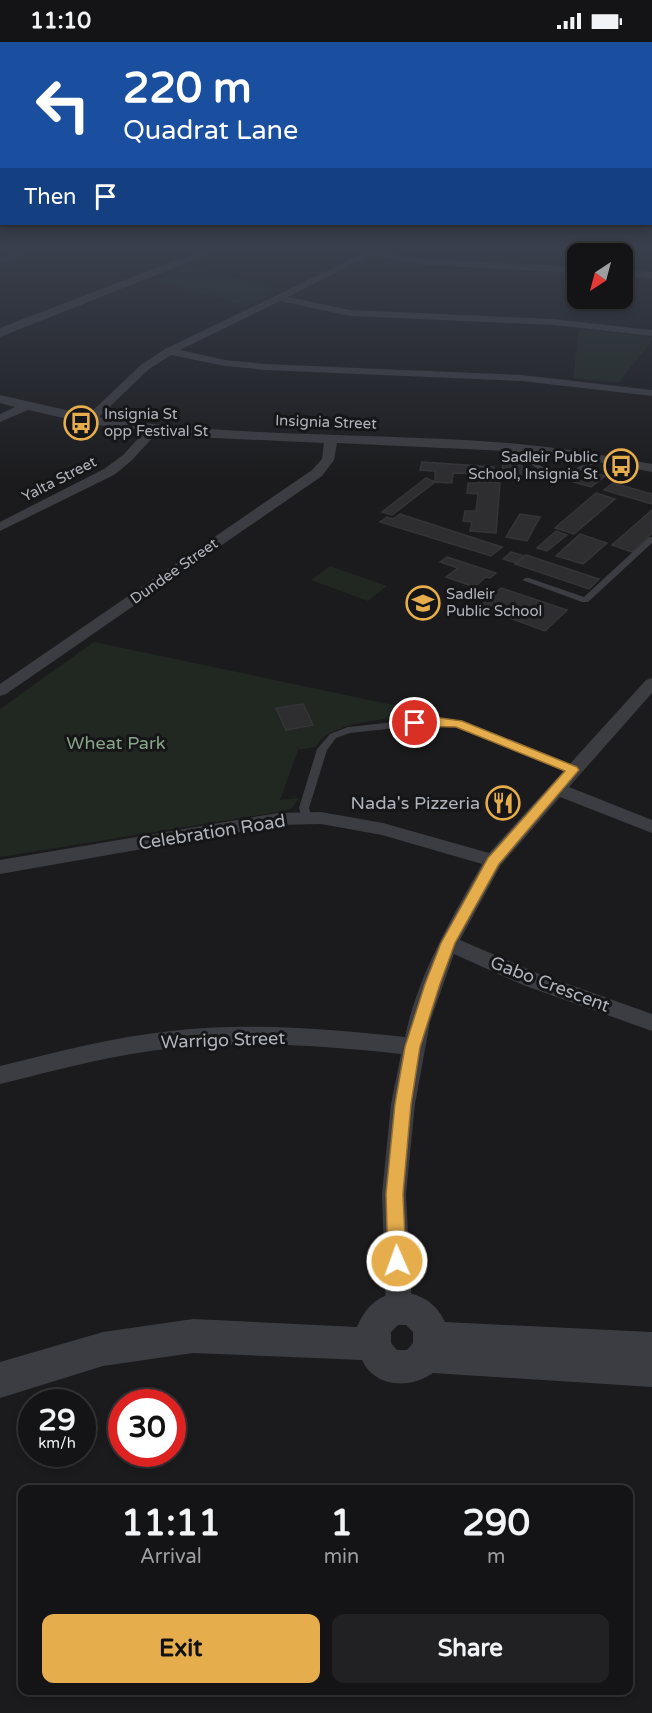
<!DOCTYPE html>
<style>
:root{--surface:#141416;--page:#212123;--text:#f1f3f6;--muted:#9d9ea1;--line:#333335;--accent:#e5ad4b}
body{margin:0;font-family:"Varela Round",sans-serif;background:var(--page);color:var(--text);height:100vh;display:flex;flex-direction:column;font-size:22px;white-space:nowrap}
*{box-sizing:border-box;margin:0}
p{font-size:20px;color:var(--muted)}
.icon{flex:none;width:33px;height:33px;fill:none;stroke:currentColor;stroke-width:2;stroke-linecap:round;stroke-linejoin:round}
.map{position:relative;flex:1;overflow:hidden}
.details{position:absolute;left:18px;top:1443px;width:615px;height:210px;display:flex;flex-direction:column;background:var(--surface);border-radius:12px;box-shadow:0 3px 9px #0003,0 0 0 2px var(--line)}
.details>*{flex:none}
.guide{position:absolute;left:0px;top:0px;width:652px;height:183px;box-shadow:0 3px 9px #0003,0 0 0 2px var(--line);background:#1a4fa0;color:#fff;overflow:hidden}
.needle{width:39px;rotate:216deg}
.controls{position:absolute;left:567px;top:201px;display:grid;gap:12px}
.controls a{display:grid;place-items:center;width:66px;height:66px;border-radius:12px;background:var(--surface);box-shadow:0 3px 9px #0003,0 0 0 2px var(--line);font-size:30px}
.speed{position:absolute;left:18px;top:1347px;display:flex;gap:12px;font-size:30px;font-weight:700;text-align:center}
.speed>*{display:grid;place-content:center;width:78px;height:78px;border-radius:50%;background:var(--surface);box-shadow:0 3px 9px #0003,0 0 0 2px var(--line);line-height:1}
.speed small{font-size:15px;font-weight:400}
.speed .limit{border:9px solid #d22;background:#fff;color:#111}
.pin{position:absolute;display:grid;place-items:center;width:51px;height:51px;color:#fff;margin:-26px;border:3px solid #fff;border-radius:50%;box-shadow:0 2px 6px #0007}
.me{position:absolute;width:66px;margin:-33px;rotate:358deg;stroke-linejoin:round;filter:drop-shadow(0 0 4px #0008)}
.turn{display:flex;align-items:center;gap:21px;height:126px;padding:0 24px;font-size:27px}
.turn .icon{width:78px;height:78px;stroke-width:2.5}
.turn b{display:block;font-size:42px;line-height:51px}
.then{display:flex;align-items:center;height:57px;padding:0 24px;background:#0003;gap:12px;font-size:22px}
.eta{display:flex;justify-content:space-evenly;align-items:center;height:102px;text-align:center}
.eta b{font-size:36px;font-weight:800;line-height:42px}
.button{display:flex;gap:12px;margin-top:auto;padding:12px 24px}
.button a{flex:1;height:69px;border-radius:12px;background:var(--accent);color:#111;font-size:24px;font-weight:800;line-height:69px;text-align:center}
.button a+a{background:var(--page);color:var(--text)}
.status{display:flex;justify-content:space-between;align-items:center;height:42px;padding:0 30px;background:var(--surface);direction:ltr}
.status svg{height:16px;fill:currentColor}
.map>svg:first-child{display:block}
.green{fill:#212822}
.building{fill:#2e2e31;stroke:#353539;stroke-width:1.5}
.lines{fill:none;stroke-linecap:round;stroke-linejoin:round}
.service{fill:#3c3d42;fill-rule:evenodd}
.minor{fill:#3c3d42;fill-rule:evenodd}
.tertiary{fill:#3c3d42;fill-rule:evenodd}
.route{fill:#e5ad4b;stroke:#957031;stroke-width:1.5}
.labels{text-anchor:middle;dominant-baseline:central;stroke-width:6;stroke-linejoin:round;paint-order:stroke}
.far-poi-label{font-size:15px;fill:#afb3bb;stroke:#161618;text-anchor:start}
.far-street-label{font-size:15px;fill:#afb3bb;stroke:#161618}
.park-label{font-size:18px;fill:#87a588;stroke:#161618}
.poi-label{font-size:18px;fill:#afb3bb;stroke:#161618;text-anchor:end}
.street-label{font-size:18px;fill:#afb3bb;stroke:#161618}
</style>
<div class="status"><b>11:10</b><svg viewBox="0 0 49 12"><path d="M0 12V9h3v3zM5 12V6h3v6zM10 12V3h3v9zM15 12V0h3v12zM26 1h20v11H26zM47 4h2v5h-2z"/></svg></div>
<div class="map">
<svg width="652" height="1671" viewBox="0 0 652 1671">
<rect width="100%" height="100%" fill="#1b1b1d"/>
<!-- green -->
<g class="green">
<polygon points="189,224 281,248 248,264 153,239"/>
<polygon points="579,287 652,295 652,299 618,341 573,336"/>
<polygon points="330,524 387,544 368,559 311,538"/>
<path d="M94,600L436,672C405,676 330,676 316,705L298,708L280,758L299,756L292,766L284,769L0,815V667Z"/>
</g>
<!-- building -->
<g class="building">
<polygon points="422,420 494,425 494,429 502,429 503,422 522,423 521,437 501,435 501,432 453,431 452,441 435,440 435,429 420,428"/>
<polygon points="587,429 605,434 591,445 573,440"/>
<polygon points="426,436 435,440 392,473 382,470"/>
<polygon points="479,439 500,441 496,491 470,489 472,480 463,479 465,469 476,469 478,452 467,451 468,441 479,441"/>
<polygon points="613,441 652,452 652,462 604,448"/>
<polygon points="596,451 615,457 574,492 555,486"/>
<polygon points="652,468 652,491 632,510 612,503"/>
<polygon points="400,472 502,505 491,514 380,480 387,475 393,477"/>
<polygon points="520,472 540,475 527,499 506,495"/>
<polygon points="556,489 567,493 547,509 537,506"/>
<polygon points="580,492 607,501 583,522 556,514"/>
<polygon points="511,510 524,514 516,521 503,517"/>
<polygon points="526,513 599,537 589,547 515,522"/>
<polygon points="447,515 496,531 490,536 486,535 474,545 446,535 458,526 440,520"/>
<polygon points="501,546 567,568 545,589 479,565"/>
<polygon points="303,662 313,683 286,688 276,666"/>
</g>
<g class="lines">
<!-- service -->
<g class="service">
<path d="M530,405L533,407L531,417C550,435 576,431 595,415L600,416C580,437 547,439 526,418L527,407Z"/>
<polygon points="649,495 652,495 652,501 588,560 582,560 522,538 526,536 529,536 584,555"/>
<polygon points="433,676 461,679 576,726 578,728 576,730 570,730 456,684 433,682 350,691 336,696 327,708 309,766 312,776 311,778 303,778 299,766 317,707 330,692 348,685"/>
</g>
<!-- minor -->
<g class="minor">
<polygon points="27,206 40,206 0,221 0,215"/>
<path d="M369,206H379L377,209L425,217L578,225V231L425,223L370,213L288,255L350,268L553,277L652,288V294L553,283L350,274L280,259L180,308L225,318L265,322L522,333L652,348V354L522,339L265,328L225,324L171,313L149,327L99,375C235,396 372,390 508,401C557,405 604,413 652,422V430L588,418L507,409L337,401L334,418L322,434L6,652L0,654V642L312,428L322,417L324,401L193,395L157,391L131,419L114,433L0,489V480L104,427L123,413L145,389L90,382L28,368L0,380V372L15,365L0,361V353L88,373L141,323L165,307L348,219Z"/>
<polygon points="622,228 652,230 652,236 622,234"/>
<path d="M652,636V651L569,745L652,778V791L560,755L501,823L460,898L537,931L652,972V989L523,943L454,912L430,980L415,1062L406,1152L412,1267L408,1276L399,1279L390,1276L386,1267L382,1152L391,1062L401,1012C326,1004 250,998 174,1006C115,1012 57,1028 0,1042V1024C57,1010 113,995 171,989C248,980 328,987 405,995C418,933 451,877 482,822L382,793L321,782L278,783L0,832V818L278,771L321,770L383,781L489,811L646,638Z"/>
</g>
<!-- tertiary -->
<g class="tertiary">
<polygon points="208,206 224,206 0,295 0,286"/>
<path d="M402,1250C422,1252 437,1262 445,1280L652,1290V1345L433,1331C410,1347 375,1346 362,1318L193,1311L103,1324L0,1356V1320L103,1290L193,1277L357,1285C366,1264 379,1252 402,1250ZM398,1283H406L413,1290V1301L407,1308H397L391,1301V1290Z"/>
</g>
</g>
<!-- sky -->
<linearGradient id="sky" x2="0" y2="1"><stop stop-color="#0f0f10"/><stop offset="0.47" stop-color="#393f4c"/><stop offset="1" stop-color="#393f4c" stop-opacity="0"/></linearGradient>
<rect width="652" height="439" fill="url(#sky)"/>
<!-- route -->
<polygon class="route" points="433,675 462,679 577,725 579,728 499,822 455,901 440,942 420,1005 411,1062 403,1152 406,1219 403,1225 397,1227 391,1225 388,1219 386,1152 395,1062 405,1005 425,942 441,901 488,816 565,729 456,685 415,684 409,681 415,677"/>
<!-- icons -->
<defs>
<g id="bus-ring" transform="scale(1.725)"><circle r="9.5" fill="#161618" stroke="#e5ad4b" stroke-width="1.5"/><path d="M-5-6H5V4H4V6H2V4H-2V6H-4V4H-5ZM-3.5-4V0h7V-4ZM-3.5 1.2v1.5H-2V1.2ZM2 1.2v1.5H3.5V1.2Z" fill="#e5ad4b"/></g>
<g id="school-ring" transform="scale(1.725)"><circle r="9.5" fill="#161618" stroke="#e5ad4b" stroke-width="1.5"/><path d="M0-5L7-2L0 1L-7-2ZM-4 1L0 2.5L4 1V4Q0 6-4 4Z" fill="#e5ad4b"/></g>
<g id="restaurant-ring" transform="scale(1.725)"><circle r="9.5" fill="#161618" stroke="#e5ad4b" stroke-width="1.5"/><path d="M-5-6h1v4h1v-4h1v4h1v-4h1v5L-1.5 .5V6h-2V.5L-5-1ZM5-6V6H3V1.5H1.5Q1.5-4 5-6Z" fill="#e5ad4b"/></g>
</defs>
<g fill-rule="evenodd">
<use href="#bus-ring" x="81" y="381"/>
<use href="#bus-ring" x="621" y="424"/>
<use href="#school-ring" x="423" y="561"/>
<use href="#restaurant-ring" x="503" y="761"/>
</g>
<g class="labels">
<!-- far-poi labels -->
<g class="far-poi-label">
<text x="104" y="372">Insignia St<tspan x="104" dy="17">opp Festival St</tspan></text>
<text x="598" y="415" text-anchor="end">Sadleir Public<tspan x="598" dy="17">School, Insignia St</tspan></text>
<text x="446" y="552">Sadleir<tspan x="446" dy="17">Public School</tspan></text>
</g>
<!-- far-street labels -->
<g class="far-street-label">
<text transform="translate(326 380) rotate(2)">Insignia Street</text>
<text transform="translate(59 437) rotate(-27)">Yalta Street</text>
<text transform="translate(174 529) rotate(-35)">Dundee Street</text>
</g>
<!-- park labels -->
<g class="park-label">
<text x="116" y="701">Wheat Park</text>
</g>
<!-- poi labels -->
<g class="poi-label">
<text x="480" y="761">Nada's Pizzeria</text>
</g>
<!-- street labels -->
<g class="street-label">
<text transform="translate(212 790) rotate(-9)">Celebration Road</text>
<text transform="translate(550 942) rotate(21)">Gabo Crescent</text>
<text transform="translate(223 998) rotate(-2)">Warrigo Street</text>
</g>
</g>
</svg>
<div class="controls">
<a><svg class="needle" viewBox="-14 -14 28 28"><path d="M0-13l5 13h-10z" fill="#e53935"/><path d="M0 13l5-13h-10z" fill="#9d9ea1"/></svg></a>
</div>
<div class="speed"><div>29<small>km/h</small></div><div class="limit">30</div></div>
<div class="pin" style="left:415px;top:681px;background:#d93025"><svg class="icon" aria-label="arrive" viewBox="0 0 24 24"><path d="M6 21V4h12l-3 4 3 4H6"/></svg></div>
<svg class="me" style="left:397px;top:1219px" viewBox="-20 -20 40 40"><circle r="17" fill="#e5ad4b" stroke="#fff" stroke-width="3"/><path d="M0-11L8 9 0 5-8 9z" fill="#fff"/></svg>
<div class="guide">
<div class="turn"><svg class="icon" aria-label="left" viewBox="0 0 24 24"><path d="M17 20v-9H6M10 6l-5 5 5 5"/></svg><div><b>220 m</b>Quadrat Lane</div></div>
<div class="then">Then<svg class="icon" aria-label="arrive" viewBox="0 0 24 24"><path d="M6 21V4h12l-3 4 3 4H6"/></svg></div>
</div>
<section class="details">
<div class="eta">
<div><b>11:11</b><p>Arrival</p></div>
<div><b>1</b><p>min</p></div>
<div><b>290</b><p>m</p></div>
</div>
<div class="button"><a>Exit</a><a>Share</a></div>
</section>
</div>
